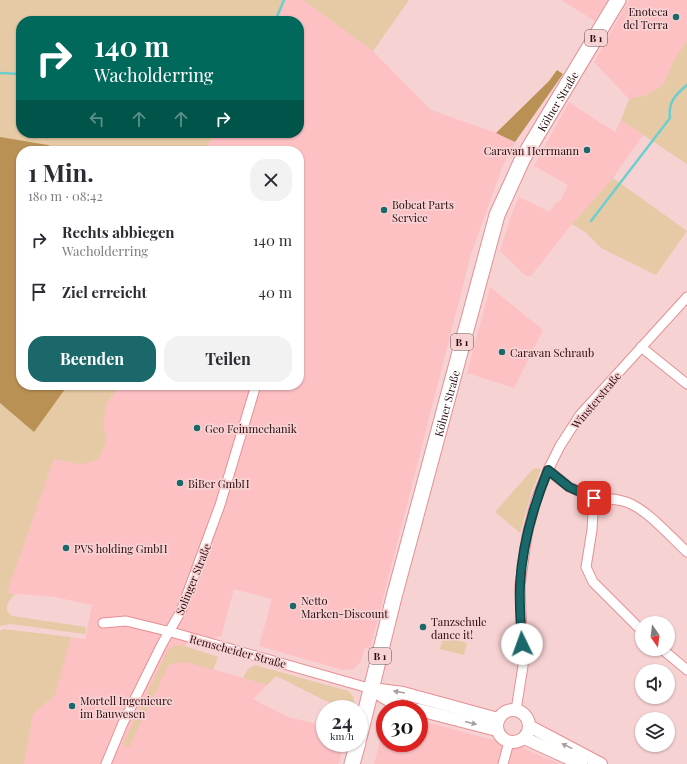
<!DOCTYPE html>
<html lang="de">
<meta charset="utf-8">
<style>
:root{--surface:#fff;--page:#f2f2f3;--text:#2b2b33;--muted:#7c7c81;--accent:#1a6869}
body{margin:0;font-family:"Playfair Display",serif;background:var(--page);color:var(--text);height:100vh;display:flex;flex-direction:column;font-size:15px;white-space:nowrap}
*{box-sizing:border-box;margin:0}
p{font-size:13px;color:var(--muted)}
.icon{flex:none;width:22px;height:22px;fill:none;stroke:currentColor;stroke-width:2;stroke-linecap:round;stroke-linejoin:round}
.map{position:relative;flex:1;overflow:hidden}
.panel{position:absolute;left:16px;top:146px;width:288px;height:244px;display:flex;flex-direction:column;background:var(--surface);border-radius:16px;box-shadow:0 1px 3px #0004}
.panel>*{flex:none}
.top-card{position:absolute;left:16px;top:16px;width:288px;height:122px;border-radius:16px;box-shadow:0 1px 3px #0004;background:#00695c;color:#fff;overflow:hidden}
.needle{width:26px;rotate:166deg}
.buttons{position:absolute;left:635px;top:616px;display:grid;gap:8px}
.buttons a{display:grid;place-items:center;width:40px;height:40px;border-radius:50%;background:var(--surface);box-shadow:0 1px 3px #0004;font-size:20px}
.speed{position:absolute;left:316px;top:700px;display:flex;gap:8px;font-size:20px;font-weight:700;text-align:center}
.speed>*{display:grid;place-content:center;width:52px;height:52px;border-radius:50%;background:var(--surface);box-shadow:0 1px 3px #0004;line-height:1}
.speed small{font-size:10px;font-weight:400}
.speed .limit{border:6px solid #d22;background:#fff;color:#111}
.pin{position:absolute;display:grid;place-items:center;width:34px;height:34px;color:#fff;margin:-17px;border-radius:8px;box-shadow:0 2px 6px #0006}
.me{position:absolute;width:44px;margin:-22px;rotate:357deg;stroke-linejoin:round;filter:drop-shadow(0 0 3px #0008)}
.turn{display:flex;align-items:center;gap:14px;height:84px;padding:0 12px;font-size:18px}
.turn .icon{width:52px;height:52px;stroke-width:2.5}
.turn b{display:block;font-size:28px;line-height:34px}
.lanes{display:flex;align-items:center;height:38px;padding:0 12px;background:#0003;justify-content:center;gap:20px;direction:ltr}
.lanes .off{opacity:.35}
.round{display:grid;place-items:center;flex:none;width:42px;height:42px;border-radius:16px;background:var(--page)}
.headline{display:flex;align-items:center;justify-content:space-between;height:68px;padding:0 12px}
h1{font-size:24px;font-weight:700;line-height:30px}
.action{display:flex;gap:8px;margin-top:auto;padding:8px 12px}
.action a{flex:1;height:46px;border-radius:16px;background:var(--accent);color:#fff;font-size:16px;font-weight:700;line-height:46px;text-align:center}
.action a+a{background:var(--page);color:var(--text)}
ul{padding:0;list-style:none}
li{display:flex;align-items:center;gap:12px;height:52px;padding:0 12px}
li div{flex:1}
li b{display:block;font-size:15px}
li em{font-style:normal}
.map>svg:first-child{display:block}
.built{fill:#fdc1c4}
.green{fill:#e5caa5}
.forest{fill:#b99155}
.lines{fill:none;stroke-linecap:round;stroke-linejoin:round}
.stream{stroke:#6dcecf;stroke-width:2.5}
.minor-casing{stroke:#e58f94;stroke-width:11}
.tertiary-casing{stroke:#e58f94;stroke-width:14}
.primary-casing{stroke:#e58f94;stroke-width:17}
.minor{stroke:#fff;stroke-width:9}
.tertiary{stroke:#fff;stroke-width:12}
.primary{stroke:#fff;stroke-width:15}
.oneway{fill:#a99d9e}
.route-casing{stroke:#144;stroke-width:10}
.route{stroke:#1a6869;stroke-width:7}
.poi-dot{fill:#1a6869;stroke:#f7d2d3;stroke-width:1.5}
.labels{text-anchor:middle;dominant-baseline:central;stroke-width:3.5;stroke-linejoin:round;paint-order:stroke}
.shield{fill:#f7d2d3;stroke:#674548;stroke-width:1}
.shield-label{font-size:10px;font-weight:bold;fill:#29090d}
.poi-label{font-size:11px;fill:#29090d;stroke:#f7d2d3;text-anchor:start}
.street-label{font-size:11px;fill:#29090d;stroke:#f7d2d3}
</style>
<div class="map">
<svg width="687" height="764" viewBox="0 0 687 764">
<rect width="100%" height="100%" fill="#f7d2d3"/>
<!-- built -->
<g class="built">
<polygon points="285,0 303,0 373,51 431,110 496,133 515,142 502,168 471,254 376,626 370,649 365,648 360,663 353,669 343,670 259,646 272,599 234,589 221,636 186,644 178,659 267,685 253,699 288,717 325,726 325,743 344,743 339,764 24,764 33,714 55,694 71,637 85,639 92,605 55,597 7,593 54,459 82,465 107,439 103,424 107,403 120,385 299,385 299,151 205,151 215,133 299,133 299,21 277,21"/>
<polygon points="561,0 608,0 595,21"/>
<polygon points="629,0 687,0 687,41 675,58 663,85 646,95 629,99 594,62"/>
<polygon points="569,102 615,132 621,120 643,135 613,178 572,224 531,276 526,276 500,251 512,213 519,197 550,212 555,203 560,201 568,185 534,166"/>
<polygon points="490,287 543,330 514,388 467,373"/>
<polygon points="419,720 523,748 560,764 374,764 385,722 385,743 419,743"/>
</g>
<!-- green -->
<g class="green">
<path d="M0,0H286L277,21H21V133H215L205,151H21V385H120L107,403L103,424L107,439L99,459L82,465L54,459L7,593L16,594C9,599 7,603 7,611L12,616L86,627L85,634L11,624L0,626Z"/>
<polygon points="303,0 409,0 373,51"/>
<polygon points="687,41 687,164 621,120 629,99 646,95 663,85 675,58"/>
<polygon points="613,178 687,231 656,275 601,248 585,232 572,224"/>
<polygon points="538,468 541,470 532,490 520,533 495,512 533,469"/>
<polygon points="3,629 71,637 55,695 33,714 24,764 0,764 0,631"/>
<polygon points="443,636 467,643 464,655 440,649"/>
<path d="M182,645L218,657L213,670C198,666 182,657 168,666L129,747L123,744L168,650L175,646Z"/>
<path d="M255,665L348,691C355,697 355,700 353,709C336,709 294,684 276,676L267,685L243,678L248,669Z"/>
</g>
<!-- forest -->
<g class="forest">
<polygon points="557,70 563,74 515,142 496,133 549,81"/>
<polygon points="0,137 48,145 62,151 21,151 21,385 68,385 34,432 0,403"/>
</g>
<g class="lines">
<!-- stream -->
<g class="stream">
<polyline points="275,21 284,0"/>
<polyline points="0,73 21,74"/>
<path d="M591,221L670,118C668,102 675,95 687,85"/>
</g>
<!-- minor casing -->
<g class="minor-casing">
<g id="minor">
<polyline points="641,347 687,384"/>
<polyline points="548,470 569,487 594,498"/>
<polyline points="103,623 126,621 171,632 372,689"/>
<path d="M642,631L593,582L586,567L592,530L594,498C606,499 620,498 631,504C650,513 671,537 687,552"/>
<polyline points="662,649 687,670"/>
<polyline points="516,710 523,666 520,585 527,535 536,500 548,470 560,446 580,415 687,297"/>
<polyline points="106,764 123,723 162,644 181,611 220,505 256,385"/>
<polyline points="503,764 509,742"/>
</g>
</g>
<!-- tertiary casing -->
<g class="tertiary-casing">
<g id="tertiary">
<polyline points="372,689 403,693 498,719"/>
<polyline points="374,691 395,704 414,709"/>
<circle cx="513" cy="726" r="16"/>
<polyline points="419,710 497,730"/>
<polyline points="529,726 601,764"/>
<polyline points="524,738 581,764"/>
</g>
</g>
<!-- primary casing -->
<g class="primary-casing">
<g id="primary">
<path id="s1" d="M359,738L394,597L497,215L523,158L618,0"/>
<polyline points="352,764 358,743"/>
</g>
</g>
<!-- minor -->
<use href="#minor" class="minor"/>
<!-- tertiary -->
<use href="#tertiary" class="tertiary"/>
<!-- primary -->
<use href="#primary" class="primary"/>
</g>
<!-- one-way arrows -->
<defs><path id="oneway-solid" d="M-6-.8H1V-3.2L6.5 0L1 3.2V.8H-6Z"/></defs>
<g class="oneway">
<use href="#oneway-solid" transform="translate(399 692) rotate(-170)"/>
<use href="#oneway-solid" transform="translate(471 723) rotate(14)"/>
<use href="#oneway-solid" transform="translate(567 746) rotate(-154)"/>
</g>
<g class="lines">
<!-- route casing -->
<g class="route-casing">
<path id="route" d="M522,644C521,624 519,605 520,585C522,545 533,507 548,470L569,487L594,498"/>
</g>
<!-- route -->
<use href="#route" class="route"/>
</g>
<!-- markers -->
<g class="poi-dot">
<circle cx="676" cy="17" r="4"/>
<circle cx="587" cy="150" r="4"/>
<circle cx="384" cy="210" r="4"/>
<circle cx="502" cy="352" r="4"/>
<circle cx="197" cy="428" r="4"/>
<circle cx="180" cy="483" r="4"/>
<circle cx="66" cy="548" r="4"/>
<circle cx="293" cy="606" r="4"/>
<circle cx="423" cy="627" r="4"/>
<circle cx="72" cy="706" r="4"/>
</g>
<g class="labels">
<!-- shield labels -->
<g class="shield">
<rect x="585" y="30" width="22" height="16" rx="3"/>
<rect x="451" y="334" width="22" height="16" rx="3"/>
<rect x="369" y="648" width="22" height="16" rx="3"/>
</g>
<g class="shield-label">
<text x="596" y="38">B 1</text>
<text x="462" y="342">B 1</text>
<text x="380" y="656">B 1</text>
</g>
<!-- poi labels -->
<g class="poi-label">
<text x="668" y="11" text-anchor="end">Enoteca<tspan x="668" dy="13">del Terra</tspan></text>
<text x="579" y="150" text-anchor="end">Caravan Herrmann</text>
<text x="392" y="204">Bobcat Parts<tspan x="392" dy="13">Service</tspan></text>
<text x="510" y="352">Caravan Schraub</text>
<text x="205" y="428">Geo Feinmechanik</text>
<text x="188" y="483">BiBer GmbH</text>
<text x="74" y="548">PVS holding GmbH</text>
<text x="301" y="600">Netto<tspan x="301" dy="13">Marken-Discount</tspan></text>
<text x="431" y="621">Tanzschule<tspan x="431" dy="13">dance it!</tspan></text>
<text x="80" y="700">Mortell Ingenieure<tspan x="80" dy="13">im Bauwesen</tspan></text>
</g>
<!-- street labels -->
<g class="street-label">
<text stroke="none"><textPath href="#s1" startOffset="670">Kölner Straße</textPath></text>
<text transform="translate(596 400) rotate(-50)">Winsterstraße</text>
<text stroke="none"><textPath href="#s1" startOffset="346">Kölner Straße</textPath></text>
<text transform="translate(193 579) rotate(-68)">Solinger Straße</text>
<text transform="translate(238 651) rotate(15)">Remscheider Straße</text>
</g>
</g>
</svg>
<div class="buttons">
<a><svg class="needle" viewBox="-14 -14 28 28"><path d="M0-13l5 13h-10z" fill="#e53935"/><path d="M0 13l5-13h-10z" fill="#7c7c81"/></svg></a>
<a><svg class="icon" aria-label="sound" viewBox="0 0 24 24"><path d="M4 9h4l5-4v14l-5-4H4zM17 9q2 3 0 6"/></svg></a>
<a><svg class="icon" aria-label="layers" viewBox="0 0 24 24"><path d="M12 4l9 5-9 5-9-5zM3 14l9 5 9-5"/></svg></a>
</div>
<div class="speed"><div>24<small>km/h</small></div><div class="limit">30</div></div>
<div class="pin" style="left:594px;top:498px;background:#d93025"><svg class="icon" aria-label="arrive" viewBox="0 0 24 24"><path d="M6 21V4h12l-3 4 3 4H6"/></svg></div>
<svg class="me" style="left:522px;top:644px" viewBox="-20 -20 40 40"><circle r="19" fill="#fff"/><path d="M0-13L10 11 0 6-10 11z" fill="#1a6869"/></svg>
<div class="top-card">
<div class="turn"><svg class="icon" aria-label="right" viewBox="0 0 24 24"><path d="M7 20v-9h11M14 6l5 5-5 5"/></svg><div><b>140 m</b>Wacholderring</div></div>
<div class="lanes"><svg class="icon off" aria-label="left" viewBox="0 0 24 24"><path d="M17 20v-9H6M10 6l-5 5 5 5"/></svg><svg class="icon off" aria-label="ahead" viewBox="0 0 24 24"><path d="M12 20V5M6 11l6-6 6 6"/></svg><svg class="icon off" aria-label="ahead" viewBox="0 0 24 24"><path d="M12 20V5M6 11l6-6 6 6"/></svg><svg class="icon" aria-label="right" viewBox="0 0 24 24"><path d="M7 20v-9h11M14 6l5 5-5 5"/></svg></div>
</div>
<section class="panel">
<div class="headline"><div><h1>1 Min.</h1><p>180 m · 08:42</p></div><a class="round"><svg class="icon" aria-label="close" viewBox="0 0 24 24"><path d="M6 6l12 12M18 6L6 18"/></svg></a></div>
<ul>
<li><svg class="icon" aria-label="right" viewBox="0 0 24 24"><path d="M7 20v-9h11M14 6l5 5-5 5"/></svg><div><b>Rechts abbiegen</b><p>Wacholderring</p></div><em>140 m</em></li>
<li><svg class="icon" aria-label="arrive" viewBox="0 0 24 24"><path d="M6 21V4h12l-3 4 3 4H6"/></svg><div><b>Ziel erreicht</b></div><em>40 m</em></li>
</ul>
<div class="action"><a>Beenden</a><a>Teilen</a></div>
</section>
</div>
